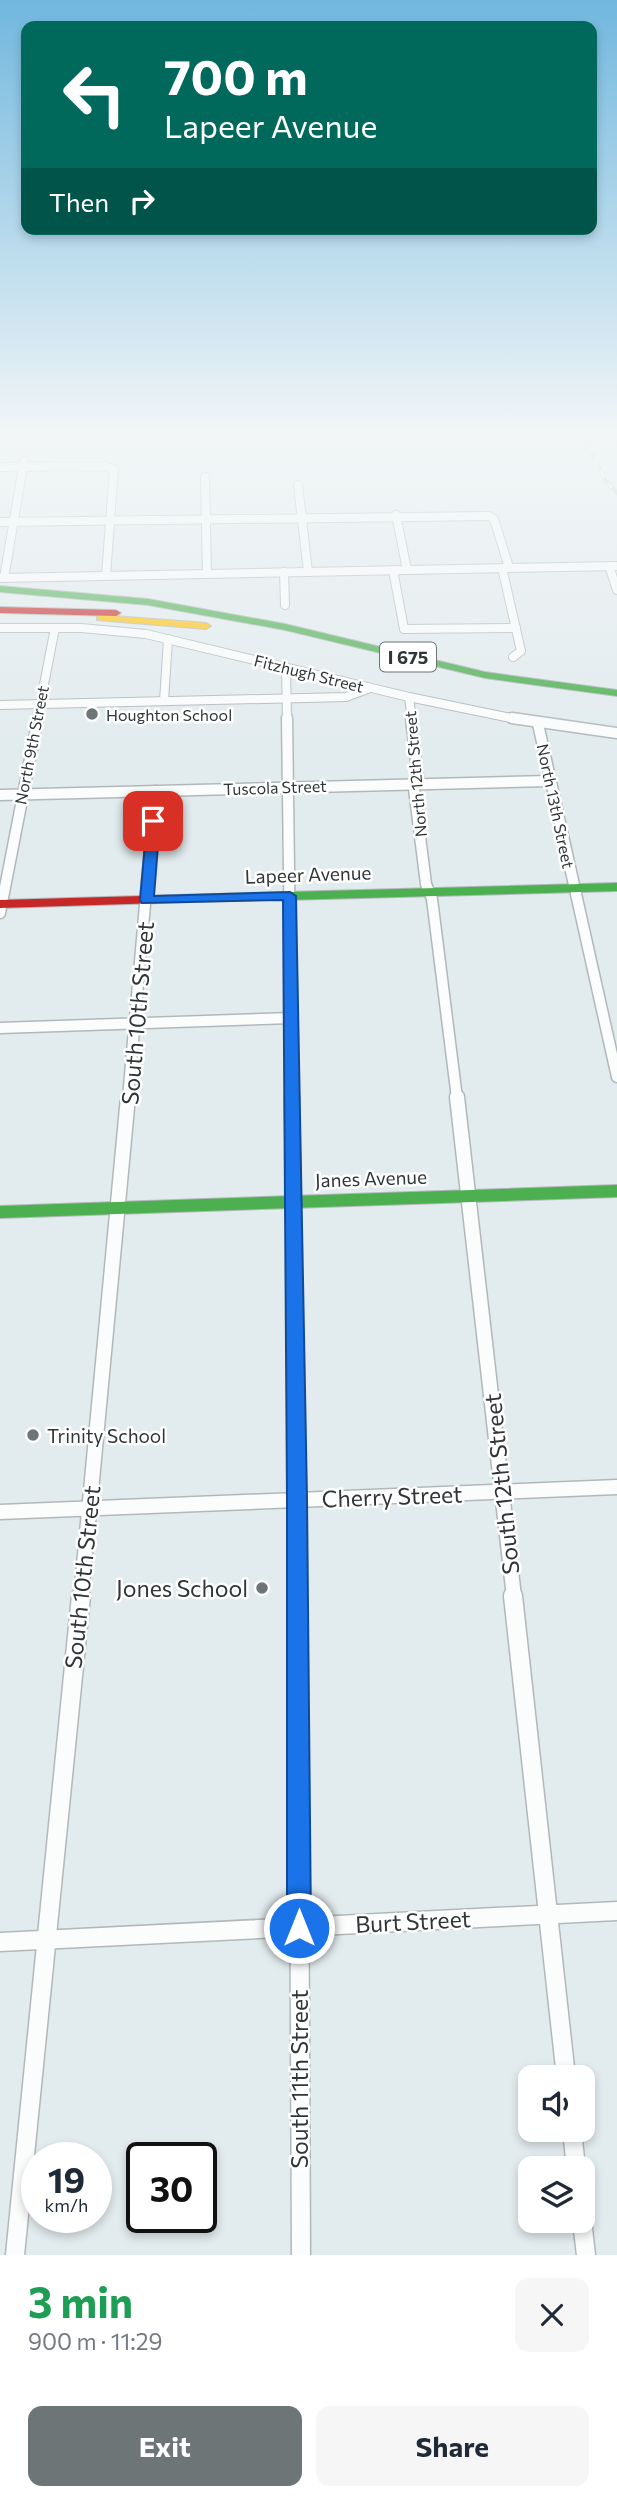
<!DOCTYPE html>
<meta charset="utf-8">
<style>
:root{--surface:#fff;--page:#f6f6f7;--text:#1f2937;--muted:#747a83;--accent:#6e7577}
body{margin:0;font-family:Commissioner,sans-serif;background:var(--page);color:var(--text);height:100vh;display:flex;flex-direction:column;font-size:26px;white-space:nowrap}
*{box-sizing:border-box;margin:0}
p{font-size:23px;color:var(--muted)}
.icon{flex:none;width:38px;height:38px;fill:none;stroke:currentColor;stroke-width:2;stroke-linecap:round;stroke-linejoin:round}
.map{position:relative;height:2255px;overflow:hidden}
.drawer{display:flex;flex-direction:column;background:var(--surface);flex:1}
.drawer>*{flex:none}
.guide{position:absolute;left:21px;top:21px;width:576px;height:214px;border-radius:14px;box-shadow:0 4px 10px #0003;background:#00695c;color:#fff;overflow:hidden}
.buttons{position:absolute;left:518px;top:2065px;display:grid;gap:14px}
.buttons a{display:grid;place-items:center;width:77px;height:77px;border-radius:14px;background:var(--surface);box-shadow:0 4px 10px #0003;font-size:35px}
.speed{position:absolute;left:21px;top:2142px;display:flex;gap:14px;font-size:35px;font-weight:700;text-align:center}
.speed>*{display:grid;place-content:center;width:91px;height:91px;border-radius:50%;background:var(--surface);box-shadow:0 4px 10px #0003;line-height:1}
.speed small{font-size:18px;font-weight:400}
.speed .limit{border:4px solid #111;border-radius:10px;background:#fff;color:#111}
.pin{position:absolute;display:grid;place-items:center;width:60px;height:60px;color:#fff;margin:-30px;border-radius:14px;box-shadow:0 4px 10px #0006}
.me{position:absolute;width:77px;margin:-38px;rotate:0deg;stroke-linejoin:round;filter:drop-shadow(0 0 5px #0008)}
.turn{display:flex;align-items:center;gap:24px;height:147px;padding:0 28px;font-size:32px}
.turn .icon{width:91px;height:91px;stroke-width:2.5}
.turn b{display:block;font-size:49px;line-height:60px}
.then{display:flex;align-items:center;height:66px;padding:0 28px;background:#0003;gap:14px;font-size:26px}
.round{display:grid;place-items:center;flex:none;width:74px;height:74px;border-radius:14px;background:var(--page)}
.head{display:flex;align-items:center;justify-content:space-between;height:119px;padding:0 28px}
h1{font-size:42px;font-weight:700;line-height:52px;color:#1e9e55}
.button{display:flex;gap:14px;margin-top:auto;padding:14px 28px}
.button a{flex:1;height:80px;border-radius:14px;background:var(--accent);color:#fff;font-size:28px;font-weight:700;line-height:80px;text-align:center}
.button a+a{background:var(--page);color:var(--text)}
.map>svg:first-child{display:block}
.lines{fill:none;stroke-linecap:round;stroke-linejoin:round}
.street-far3-casing{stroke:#b2b8ba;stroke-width:10}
.street-far2-casing{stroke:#b2b8ba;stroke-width:13}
.street-far1-casing{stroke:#b2b8ba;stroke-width:17}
.street-casing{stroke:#b2b8ba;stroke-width:21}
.fast-casing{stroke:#b2b8ba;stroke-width:2}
.slow-casing{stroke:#b2b8ba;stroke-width:2}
.jam-casing{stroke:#b2b8ba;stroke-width:2}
.street-far3{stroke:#fbfcfc;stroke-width:8}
.street-far2{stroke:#fbfcfc;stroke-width:10}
.street-far1{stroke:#fbfcfc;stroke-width:14}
.street{stroke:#fbfcfc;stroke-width:18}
.fast{fill:#4caf50;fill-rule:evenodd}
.slow{fill:#ffc107;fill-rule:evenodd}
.jam{fill:#c62828;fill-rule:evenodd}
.rail-casing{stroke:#c8caca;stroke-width:4.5}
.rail{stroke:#fff;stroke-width:2.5;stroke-dasharray:7;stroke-linecap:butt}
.route{fill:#1a73e8;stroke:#114b97;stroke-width:2}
.poi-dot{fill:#6e7577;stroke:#fff;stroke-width:2.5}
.labels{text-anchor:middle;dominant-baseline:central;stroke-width:5;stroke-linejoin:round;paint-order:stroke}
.far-street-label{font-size:16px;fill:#303637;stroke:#fff}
.far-poi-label{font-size:16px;fill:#303637;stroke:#fff;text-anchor:start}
.shield{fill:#fff;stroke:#6e7273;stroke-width:2}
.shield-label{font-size:18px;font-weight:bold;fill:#303637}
.street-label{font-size:19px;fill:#303637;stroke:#fff}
.poi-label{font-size:19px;fill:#303637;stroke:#fff;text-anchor:start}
.near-street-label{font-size:23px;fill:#303637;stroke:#fff}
.near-poi-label{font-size:23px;fill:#303637;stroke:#fff;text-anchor:end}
</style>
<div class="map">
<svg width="617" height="2255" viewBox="0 0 617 2255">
<rect width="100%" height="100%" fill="#e2ebee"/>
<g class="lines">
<!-- street-far3 casing -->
<g class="street-far3-casing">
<g id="street-far3">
<polyline points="0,467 105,466 114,469 106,576"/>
<polyline points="205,477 207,574"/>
<polyline points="298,485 308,572"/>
<polyline points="396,515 407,570"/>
<polyline points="0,522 489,516 494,519 508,564 503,572 521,651 513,657"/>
<polyline points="609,566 617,590"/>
<polyline points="393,570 404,629 516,628"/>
<polyline points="284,572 285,605"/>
<polyline points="0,578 617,566"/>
<polyline points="4,578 24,461"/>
<polyline points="0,628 81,628 146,634 409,697 520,720"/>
<polyline points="286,667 287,720"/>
<polyline points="409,697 412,720"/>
<polyline points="164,701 168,639"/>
<polyline points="0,705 346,697 370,688"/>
<polyline points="37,720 55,628"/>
</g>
</g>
<!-- street-far2 casing -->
<g class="street-far2-casing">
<g id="street-far2">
<polyline points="287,718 292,1098"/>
<polyline points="411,718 418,778 414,789 426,884 432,899 457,1098"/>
<polyline points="512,718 617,733"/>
<polyline points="538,724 617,1077"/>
<polyline points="0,795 549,781"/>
<polyline points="0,913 38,718"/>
<polyline points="0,1028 291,1018"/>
<polyline points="128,1098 155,791"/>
</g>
</g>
<!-- street-far1 casing -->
<g class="street-far1-casing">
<g id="street-far1">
<polyline points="292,1097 298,1597"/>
<polyline points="457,1097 514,1597"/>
<polyline points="0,1512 617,1487"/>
<polyline points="81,1597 128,1097"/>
</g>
</g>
<!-- street casing -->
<g class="street-casing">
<g id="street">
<polyline points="298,1596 301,2255"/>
<polyline points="513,1596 566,2077"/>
<polyline points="0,1942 617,1911"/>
<polyline points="572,2130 576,2168"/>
<polyline points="582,2221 586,2255"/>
<polyline points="15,2255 81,1596"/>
</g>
</g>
<!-- fast casing -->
<g class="fast-casing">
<g id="fast">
<polygon points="0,586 148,599 285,624 485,672 617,690 617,696 485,678 285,630 148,605 0,592"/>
<polygon points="617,883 617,891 287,900 280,896 287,892"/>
<polygon points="617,1185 617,1197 0,1218 0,1206"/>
</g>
</g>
<!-- slow casing -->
<g class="slow-casing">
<polygon id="slow" points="101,615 206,623 211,626 206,629 97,620 97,616"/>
</g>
<!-- jam casing -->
<g class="jam-casing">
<g id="jam">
<polygon points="0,607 116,610 121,613 116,616 0,613"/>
<polygon points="287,892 294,896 292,899 0,908 0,900"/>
</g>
</g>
<!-- street-far3 -->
<use href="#street-far3" class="street-far3"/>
<!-- street-far2 -->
<use href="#street-far2" class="street-far2"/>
<!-- street-far1 -->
<use href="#street-far1" class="street-far1"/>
<!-- street -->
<use href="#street" class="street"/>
<!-- fast -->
<use href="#fast" class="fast"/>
<!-- slow -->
<use href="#slow" class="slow"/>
<!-- jam -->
<use href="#jam" class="jam"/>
<!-- rail casing -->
<g class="rail-casing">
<polyline id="rail" points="583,433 605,480 617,493"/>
</g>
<!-- rail -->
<use href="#rail" class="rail"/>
</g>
<!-- sky -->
<linearGradient id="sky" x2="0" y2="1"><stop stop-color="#71b7de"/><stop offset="0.58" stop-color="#f2f6f7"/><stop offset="1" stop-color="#f2f6f7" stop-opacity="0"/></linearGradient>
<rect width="617" height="749" fill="url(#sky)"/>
<!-- route -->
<polygon class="route" points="153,817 160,821 154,896 290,892 296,896 307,1499 311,1928 307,1936 299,1940 290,1936 287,1928 287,1499 283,900 142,903 140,900 147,821"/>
<!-- markers -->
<g class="poi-dot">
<circle cx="92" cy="714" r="7"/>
<circle cx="33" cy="1435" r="7"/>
<circle cx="262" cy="1588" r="7"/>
</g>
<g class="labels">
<!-- far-street labels -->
<g class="far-street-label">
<text transform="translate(309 673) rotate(14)">Fitzhugh Street</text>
<text transform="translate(31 745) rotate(-79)">North 9th Street</text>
<text transform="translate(415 774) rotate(-95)">North 12th Street</text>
<text transform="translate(275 787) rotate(-2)">Tuscola Street</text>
<text transform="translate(556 806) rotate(78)">North 13th Street</text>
</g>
<!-- far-poi labels -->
<g class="far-poi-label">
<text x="106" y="714">Houghton School</text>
</g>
<!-- shield labels -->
<rect class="shield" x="380" y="642.5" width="56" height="29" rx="5"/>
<g class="shield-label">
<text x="408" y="657">I 675</text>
</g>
<!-- street labels -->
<g class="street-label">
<text transform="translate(308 874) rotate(-2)">Lapeer Avenue</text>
<text transform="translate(371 1178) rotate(-2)">Janes Avenue</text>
</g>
<!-- poi labels -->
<g class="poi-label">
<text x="47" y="1435">Trinity School</text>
</g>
<!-- near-street labels -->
<g class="near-street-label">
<text transform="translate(137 1013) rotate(-85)">South 10th Street</text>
<text transform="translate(501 1484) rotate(-96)">South 12th Street</text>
<text transform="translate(392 1496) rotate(-2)">Cherry Street</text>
<text transform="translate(82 1577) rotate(-84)">South 10th Street</text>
<text transform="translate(413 1921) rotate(-3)">Burt Street</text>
<text transform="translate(299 2079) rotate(-90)">South 11th Street</text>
</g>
<!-- near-poi labels -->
<g class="near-poi-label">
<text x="248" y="1588">Jones School</text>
</g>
</g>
</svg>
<div class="buttons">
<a><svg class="icon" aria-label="sound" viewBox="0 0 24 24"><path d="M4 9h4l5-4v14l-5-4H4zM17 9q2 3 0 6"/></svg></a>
<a><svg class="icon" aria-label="layers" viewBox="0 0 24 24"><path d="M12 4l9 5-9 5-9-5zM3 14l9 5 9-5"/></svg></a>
</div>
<div class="speed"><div>19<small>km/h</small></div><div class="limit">30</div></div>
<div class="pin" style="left:153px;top:821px;background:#d93025"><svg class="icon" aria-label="arrive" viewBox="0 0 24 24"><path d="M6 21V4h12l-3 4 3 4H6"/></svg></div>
<svg class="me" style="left:299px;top:1928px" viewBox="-20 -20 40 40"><circle r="17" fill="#1a73e8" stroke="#fff" stroke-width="3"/><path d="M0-11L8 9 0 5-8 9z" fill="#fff"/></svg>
<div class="guide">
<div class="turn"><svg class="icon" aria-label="left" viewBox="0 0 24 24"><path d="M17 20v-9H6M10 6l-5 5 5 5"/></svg><div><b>700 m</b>Lapeer Avenue</div></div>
<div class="then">Then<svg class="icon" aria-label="right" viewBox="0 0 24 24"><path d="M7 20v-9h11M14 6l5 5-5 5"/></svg></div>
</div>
</div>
<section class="drawer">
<div class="head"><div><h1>3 min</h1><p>900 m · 11:29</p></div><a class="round"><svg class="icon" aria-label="close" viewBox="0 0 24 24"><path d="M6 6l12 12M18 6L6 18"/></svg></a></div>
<div class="button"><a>Exit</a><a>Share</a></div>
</section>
